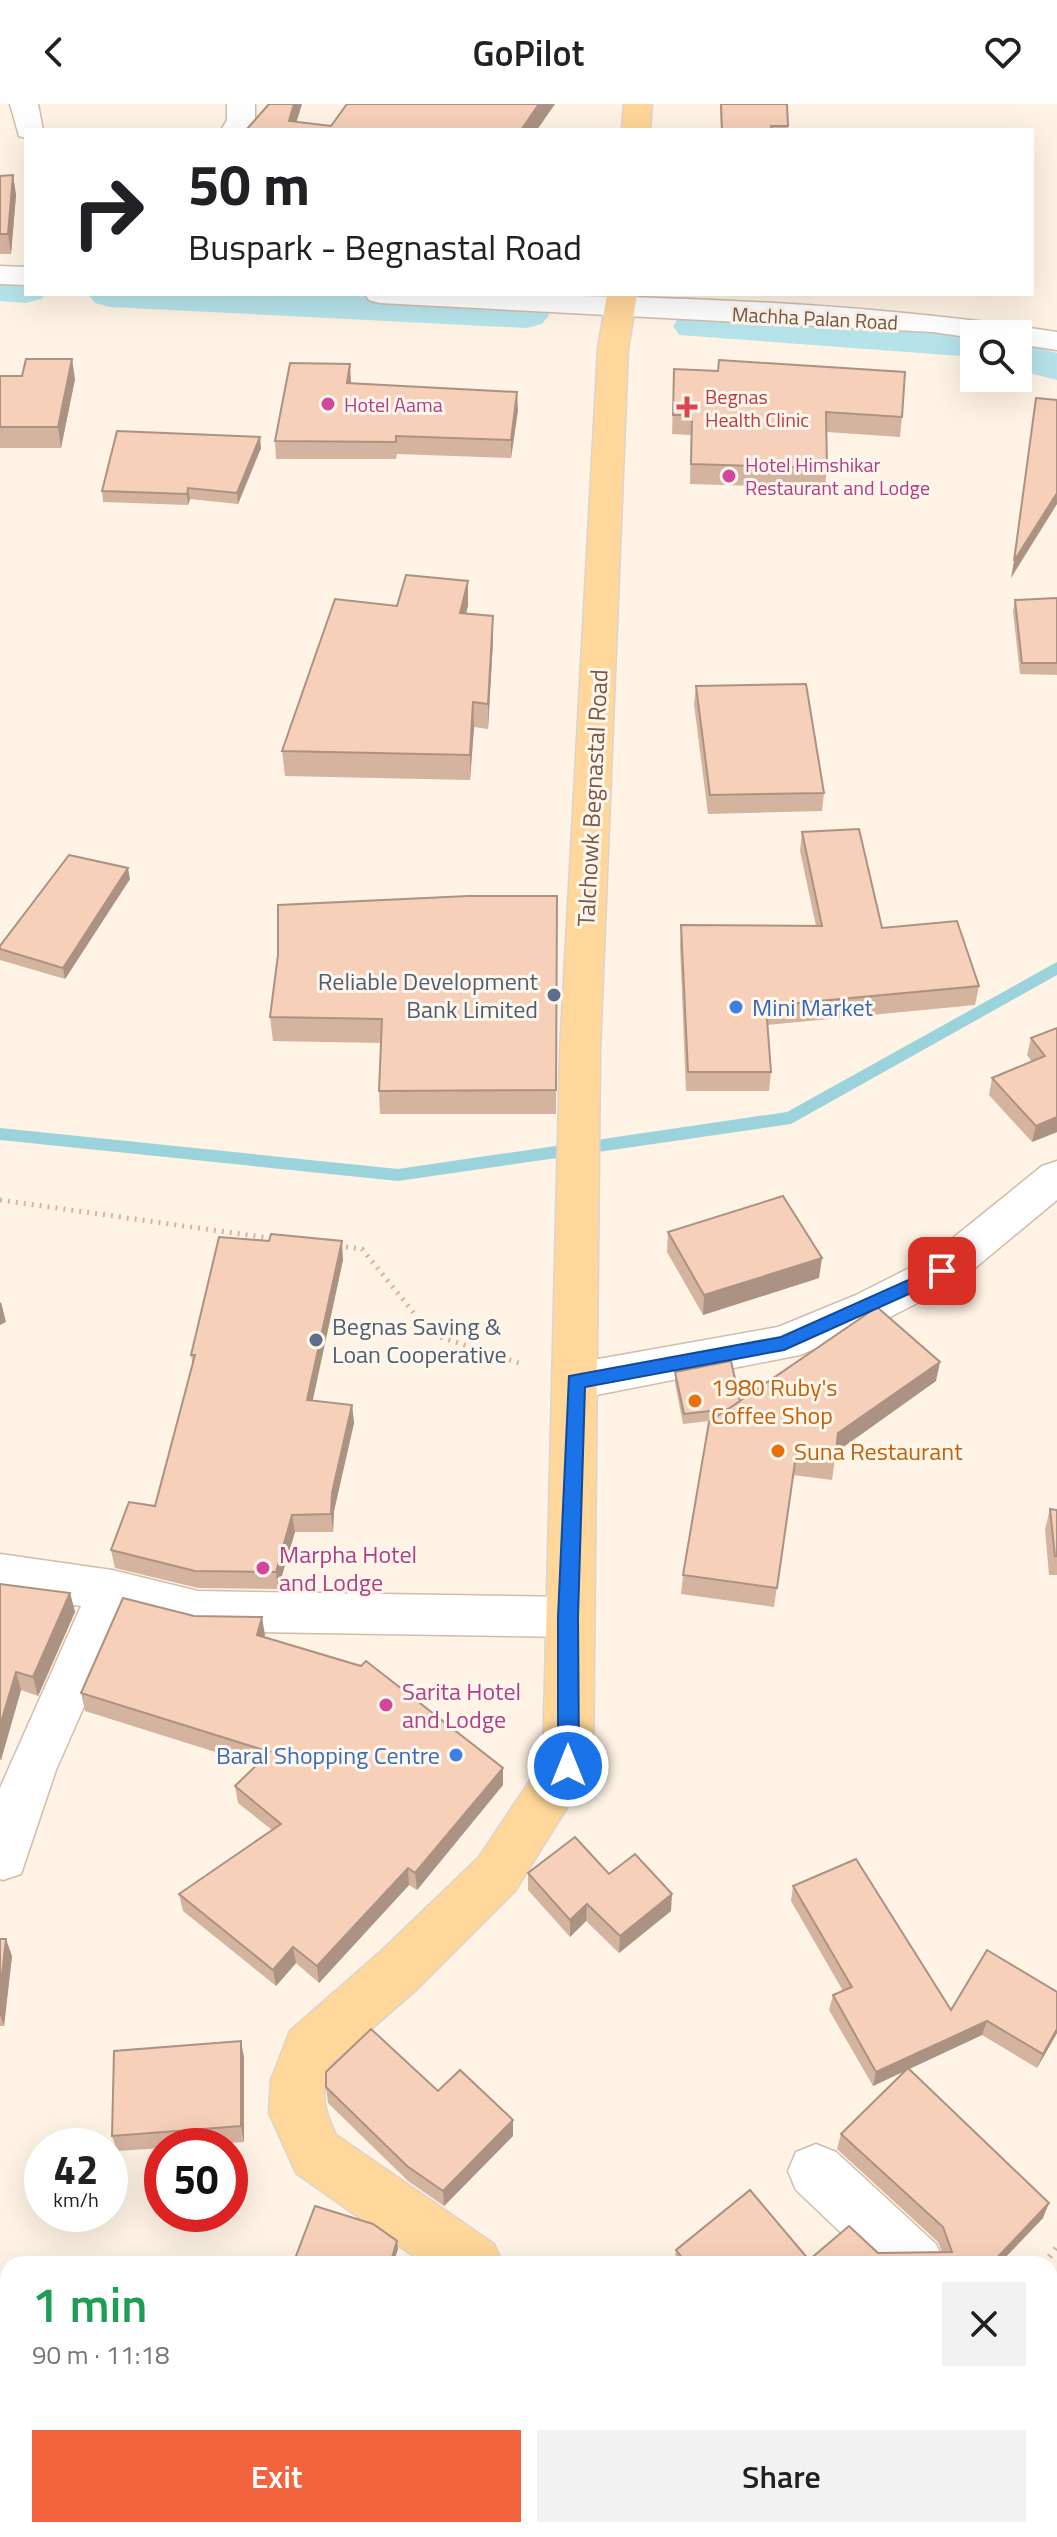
<!DOCTYPE html>
<meta charset="utf-8">
<style>
:root{--surface:#fff;--page:#f2f2f2;--text:#202124;--muted:#757577;--accent:#f2633e}
body{margin:0;font-family:"Titillium Web",sans-serif;background:var(--page);color:var(--text);height:100vh;display:flex;flex-direction:column;font-size:30px;white-space:nowrap}
*{box-sizing:border-box;margin:0}
p{font-size:26px;color:var(--muted)}
.icon{flex:none;width:44px;height:44px;fill:none;stroke:currentColor;stroke-width:2;stroke-linecap:round;stroke-linejoin:round}
.map{position:relative;flex:1;overflow:hidden}
.drawer{position:absolute;left:0px;top:2152px;width:1058px;height:282px;display:flex;flex-direction:column;background:var(--surface);border-radius:24px 24px 0 0;box-shadow:0 8px 32px #0002}
.drawer>*{flex:none}
.guide{position:absolute;left:24px;top:24px;width:1010px;height:168px;border-radius:0px;box-shadow:0 8px 32px #0002;background:#fff;color:var(--text);overflow:hidden}
.fabs{position:absolute;left:960px;top:216px;display:grid;gap:16px}
.fabs a{display:grid;place-items:center;width:72px;height:72px;border-radius:0px;background:var(--surface);box-shadow:0 8px 32px #0002;font-size:40px}
.speed{position:absolute;left:24px;top:2024px;display:flex;gap:16px;font-size:40px;font-weight:700;text-align:center}
.speed>*{display:grid;place-content:center;width:104px;height:104px;border-radius:50%;background:var(--surface);box-shadow:0 8px 32px #0002;line-height:1}
.speed small{font-size:20px;font-weight:400}
.speed .limit{border:12px solid #d22;background:#fff;color:#111}
.pin{position:absolute;display:grid;place-items:center;width:68px;height:68px;color:#fff;margin:-34px;border-radius:16px;box-shadow:0 4px 12px #0006}
.me{position:absolute;width:88px;margin:-44px;rotate:0deg;stroke-linejoin:round;filter:drop-shadow(0 0 6px #0008)}
.turn{display:flex;align-items:center;gap:28px;height:168px;padding:0 32px;font-size:36px}
.turn .icon{width:104px;height:104px;stroke-width:2.5}
.turn b{display:block;font-size:56px;line-height:68px}
.round{display:grid;place-items:center;flex:none;width:84px;height:84px;border-radius:0px;background:var(--page)}
.headline{display:flex;align-items:center;justify-content:space-between;height:136px;padding:0 32px}
h1{font-size:48px;font-weight:600;line-height:60px;color:#1e9e55}
.action{display:flex;gap:16px;margin-top:auto;padding:16px 32px}
.action a{flex:1;height:92px;border-radius:0px;background:var(--accent);color:#fff;font-size:32px;font-weight:600;line-height:92px;text-align:center}
.action a+a{background:var(--page);color:var(--text)}
header{display:flex;justify-content:space-between;align-items:center;height:104px;padding:0 32px;background:var(--surface);font-size:36px;font-weight:600}
.map>svg:first-child{display:block}
.lines{fill:none;stroke-linecap:round;stroke-linejoin:round}
.stream{fill:#9bd3dc;fill-rule:evenodd}
.canal{fill:#b6e3ea;fill-rule:evenodd}
.minor-casing{stroke:#d3bcab;stroke-width:3}
.major-casing{stroke:#dcd4cf;stroke-width:3}
.path-far1{stroke:#dbb39b;stroke-width:5;stroke-dasharray:2 6;stroke-linecap:butt}
.path{stroke:#dbb39b;stroke-width:6;stroke-dasharray:2 7;stroke-linecap:butt}
.minor{fill:#fff;fill-rule:evenodd}
.major{fill:#ffd79a;fill-rule:evenodd}
.wall{fill:#d4b39f}
.shaded-wall{fill:#ac9282}
.building{fill:#f6d0b9;stroke:#ac9282;stroke-width:2}
.route{fill:#1a73e8;stroke:#114b97;stroke-width:2}
.hotel-dot{fill:#d1479c;stroke:#fff7ec;stroke-width:3}
.health-dot{fill:#e0444e;stroke:#fff7ec;stroke-width:3}
.service-dot{fill:#5c6f8a;stroke:#fff7ec;stroke-width:3}
.shop-dot{fill:#3f7fe0;stroke:#fff7ec;stroke-width:3}
.food-dot{fill:#e8710a;stroke:#fff7ec;stroke-width:3}
.labels{text-anchor:middle;dominant-baseline:central;stroke-width:6;stroke-linejoin:round;paint-order:stroke}
.far-street-label{font-size:20px;fill:#795847;stroke:#fff7ec}
.far-health-label{font-size:20px;fill:#be3a42;stroke:#fff7ec;text-anchor:start}
.far-hotel-label{font-size:20px;fill:#b23c85;stroke:#fff7ec;text-anchor:start}
.street-label{font-size:24px;fill:#795847;stroke:#fff7ec}
.service-label{font-size:24px;fill:#4e5e75;stroke:#fff7ec;text-anchor:end}
.shop-label{font-size:24px;fill:#366cbe;stroke:#fff7ec;text-anchor:start}
.food-label{font-size:24px;fill:#c56008;stroke:#fff7ec;text-anchor:start}
.hotel-label{font-size:24px;fill:#b23c85;stroke:#fff7ec;text-anchor:start}
</style>
<header><svg class="icon" aria-label="back" viewBox="0 0 24 24"><path d="M15 5l-7 7 7 7"/></svg>GoPilot<svg class="icon" aria-label="heart" viewBox="0 0 24 24"><path d="M12 20l-8-8c-3-5 5-10 8-4 3-6 11-1 8 4z"/></svg></header>
<div class="map">
<svg width="1057" height="2433" viewBox="0 0 1057 2433">
<rect width="100%" height="100%" fill="#fef3e4"/>
<g class="lines">
<!-- stream -->
<polygon class="stream" points="1057,858 1057,871 791,1020 398,1077 0,1036 0,1024 398,1065 787,1008"/>
<!-- canal -->
<g class="canal">
<polygon points="0,171 26,173 26,190 45,190 41,195 26,199 0,197"/>
<polygon points="88,190 370,190 527,198 542,202 549,211 542,220 527,224 110,203 95,199"/>
<polygon points="695,209 974,227 987,230 974,230 974,253 679,231 673,222 679,213"/>
<polygon points="1018,239 1057,249 1057,276 1018,266"/>
</g>
<!-- minor casing -->
<g class="minor-casing">
<g id="minor">
<polygon points="10,0 38,0 43,26 26,26 26,34 19,32"/>
<polygon points="227,0 255,0 255,16 249,26 221,26 227,16"/>
<polygon points="0,162 26,163 26,181 0,180"/>
<path d="M365,190C595,190 830,193 1057,228V246L1018,240V230H974V234L933,228L380,199L369,196Z"/>
<polygon points="1057,1057 1057,1096 957,1179 886,1215 800,1251 576,1295 560,1290 554,1277 560,1264 576,1259 778,1223 856,1191 927,1155 1042,1062"/>
<polygon points="0,1450 112,1466 198,1487 568,1493 585,1499 592,1513 585,1527 568,1533 198,1527 125,1509 56,1666 21,1770 3,1776 0,1775 0,1684 81,1502 0,1490"/>
<polygon points="816,2040 836,2048 936,2140 945,2160 874,2160 796,2086 788,2067 796,2048"/>
</g>
</g>
<!-- major casing -->
<g class="major-casing">
<g id="major">
<polygon points="624,0 652,0 650,26 622,26"/>
<path d="M607,190H637L628,245L600,948L593,1662L515,1787L416,1886L330,1961C321,1990 323,2005 336,2031L494,2140L503,2160H425L296,2069L269,2009L271,1976L290,1927L378,1850L479,1753L543,1657L560,948L598,245Z"/>
<polygon points="901,2426 976,2426 978,2433 904,2433"/>
</g>
</g>
<!-- path-far1 -->
<g class="path-far1">
<polyline points="0,1096 276,1135"/>
<polyline points="338,1142 362,1145 431,1230 522,1260"/>
</g>
<!-- path -->
<polyline class="path" points="1044,2160 1057,2143"/>
<!-- minor -->
<use href="#minor" class="minor"/>
<!-- major -->
<use href="#major" class="major"/>
</g>
<!-- wall -->
<g class="wall">
<polygon points="720,0 787,0 788,26 721,26"/>
<polygon points="13,71 16,91 11,150 0,150 0,72"/>
<polygon points="674,265 902,313 900,333 827,328 827,364 825,384 690,380 691,331 672,330"/>
<polygon points="0,272 75,275 61,344 0,344"/>
<polygon points="351,279 518,306 511,354 397,350 396,355 276,355 275,337"/>
<polygon points="261,344 238,400 190,395 188,401 103,398 102,387"/>
<polygon points="1057,494 1057,571 1020,570 1013,507 1015,496"/>
<polygon points="468,501 466,509 493,537 488,625 474,623 470,676 285,672 282,647 397,502"/>
<polygon points="696,582 824,689 822,707 708,710 694,600"/>
<polygon points="802,728 882,824 979,882 975,901 767,921 771,968 769,987 686,987 680,841 681,821 816,822 800,747"/>
<polygon points="130,775 65,875 0,856 0,842"/>
<polygon points="557,792 556,1010 380,1010 379,987 381,939 273,937 270,913"/>
<polygon points="1057,924 1057,1028 1032,1038 989,991 992,974 1032,958 1027,951 1031,934"/>
<polygon points="668,1128 819,1174 703,1211 667,1148"/>
<polygon points="343,1156 312,1296 352,1301 354,1319 334,1407 333,1428 295,1428 278,1485 198,1484 115,1464 111,1446 155,1402 193,1261 191,1251"/>
<polygon points="675,1268 740,1297 936,1277 836,1348 832,1376 793,1371 774,1503 681,1490 683,1471 710,1317 683,1320 675,1279"/>
<polygon points="1050,1405 1057,1406 1057,1471 1049,1471 1045,1425"/>
<polygon points="0,1480 70,1489 75,1508 38,1592 21,1586 1,1656 0,1656"/>
<polygon points="194,1512 262,1513 264,1533 503,1681 417,1786 409,1781 319,1879 296,1859 276,1882 183,1807 179,1790 272,1726 238,1699 235,1682 257,1661 85,1607 81,1589"/>
<polygon points="528,1769 609,1770 671,1807 619,1849 586,1817 570,1833 528,1786"/>
<polygon points="793,1782 951,1906 1057,1929 1037,1964 982,1931 909,1965 1043,2114 999,2160 674,2160 676,2146 809,2156 878,2149 942,2148 938,2138 837,2045 841,2030 906,1966 873,1982 829,1906 833,1891 843,1887 791,1797"/>
<polygon points="0,1835 12,1852 4,1922 0,1922"/>
<polygon points="244,1953 244,2038 186,2042 162,2042 162,2044 117,2047 112,2032"/>
<polygon points="326,1983 438,1987 513,2032 444,2102 408,2077 328,1999"/>
<polygon points="610,2426 793,2426 791,2433 618,2433 610,2427"/>
</g>
<!-- shaded-wall -->
<g class="shaded-wall">
<polygon points="294,0 302,0 294,26 289,17"/>
<polygon points="539,0 555,0 537,26 521,26"/>
<polygon points="13,71 16,91 11,150 8,130"/>
<polygon points="72,255 75,275 61,344 58,323"/>
<polygon points="350,260 351,278 348,297 347,279"/>
<polygon points="517,288 518,306 511,354 511,336"/>
<polygon points="260,333 261,344 238,400 237,389"/>
<polygon points="188,384 190,395 188,401 187,390"/>
<polygon points="1057,389 1057,400 1011,474 1014,457"/>
<polygon points="468,477 468,501 461,534 460,509"/>
<polygon points="493,512 493,537 488,625 488,600"/>
<polygon points="473,598 474,623 470,676 470,651"/>
<polygon points="128,764 130,775 65,875 63,864"/>
<polygon points="1057,1013 1057,1028 1032,1038 1036,1022"/>
<polygon points="342,1137 343,1156 309,1314 307,1296"/>
<polygon points="822,1154 819,1174 703,1211 704,1191"/>
<polygon points="1,1198 6,1218 0,1221 0,1199"/>
<polygon points="940,1258 936,1277 835,1349 838,1329"/>
<polygon points="352,1301 354,1319 334,1407 333,1428 331,1410 332,1389"/>
<polygon points="292,1411 295,1428 278,1485 276,1468"/>
<polygon points="70,1489 75,1508 38,1592 33,1573"/>
<polygon points="262,1513 265,1531 260,1549 257,1531"/>
<polygon points="16,1568 21,1586 1,1656 0,1653 0,1622"/>
<polygon points="503,1664 503,1681 417,1786 415,1769"/>
<polygon points="408,1764 409,1781 319,1879 317,1862"/>
<polygon points="672,1790 671,1807 619,1849 620,1832"/>
<polygon points="587,1800 586,1817 570,1833 570,1816"/>
<polygon points="6,1835 12,1852 4,1922 0,1911 0,1889"/>
<polygon points="293,1843 296,1859 276,1882 273,1866"/>
<polygon points="987,1917 982,1931 873,1982 876,1968"/>
<polygon points="1057,1925 1057,1929 1037,1964 1043,1950"/>
<polygon points="241,1937 244,1953 244,2038 241,2022"/>
<polygon points="513,2016 513,2032 444,2102 443,2087"/>
<polygon points="1049,2099 1043,2114 999,2160 991,2160"/>
<polygon points="397,2137 398,2145 393,2160 390,2160"/>
</g>
<!-- building -->
<g class="building">
<polygon points="269,0 294,0 289,17 331,22 347,0 539,0 521,26 246,26"/>
<polygon points="721,0 787,0 788,22 771,22 772,26 722,26"/>
<polygon points="13,71 8,130 0,130 0,72"/>
<polygon points="26,255 72,255 58,323 0,323 0,272 22,272"/>
<polygon points="719,256 905,268 902,313 826,308 827,364 691,360 692,311 673,311 674,265 718,267"/>
<polygon points="290,259 350,260 347,279 517,288 511,336 396,332 396,338 275,337"/>
<polygon points="1036,294 1057,296 1057,389 1014,457"/>
<polygon points="117,327 260,333 237,389 188,384 187,390 102,387"/>
<polygon points="406,471 468,477 460,509 493,512 488,600 473,598 470,651 282,647 335,495 397,502"/>
<polygon points="1057,494 1057,559 1022,559 1015,496"/>
<polygon points="806,580 824,689 710,691 696,582"/>
<polygon points="859,725 882,824 957,817 979,882 766,902 771,968 688,968 681,821 822,822 802,728"/>
<polygon points="69,751 128,764 63,864 0,845 0,842"/>
<polygon points="468,792 557,792 556,986 379,987 382,915 270,913 278,851 278,801"/>
<polygon points="1057,924 1057,1013 1036,1022 992,974 1045,952 1031,934"/>
<polygon points="783,1092 822,1154 704,1191 668,1128"/>
<polygon points="271,1130 342,1137 307,1296 352,1301 332,1389 331,1410 292,1411 276,1468 195,1467 111,1446 129,1398 155,1402 195,1251 191,1251 219,1133 269,1137"/>
<polygon points="877,1203 940,1258 838,1329 835,1357 796,1351 777,1484 683,1471 709,1318"/>
<polygon points="731,1257 740,1297 728,1305 684,1310 675,1268"/>
<polygon points="1050,1405 1057,1406 1057,1452 1055,1452"/>
<polygon points="0,1480 70,1489 33,1573 16,1568 0,1622"/>
<polygon points="123,1494 194,1512 262,1513 257,1531 361,1562 366,1557 503,1664 415,1769 408,1764 317,1862 293,1843 273,1866 179,1790 281,1720 235,1682 270,1648 81,1589"/>
<polygon points="575,1733 609,1770 635,1750 672,1790 620,1832 587,1800 570,1816 528,1769"/>
<polygon points="856,1755 951,1906 987,1846 1057,1888 1057,1925 1043,1950 987,1917 876,1968 833,1891 852,1883 793,1782"/>
<polygon points="0,1835 6,1835 0,1889"/>
<polygon points="371,1925 438,1987 460,1966 513,2016 443,2087 407,2062 326,1983 326,1968"/>
<polygon points="241,1937 241,2022 112,2032 114,1947"/>
<polygon points="908,1964 1049,2099 991,2160 687,2160 676,2146 750,2086 809,2156 849,2122 878,2149 952,2148 943,2123 841,2030"/>
<polygon points="315,2102 373,2120 397,2137 390,2160 293,2160"/>
<polygon points="269,2426 409,2426 418,2433 264,2433"/>
<polygon points="622,2426 793,2426 789,2433 632,2433"/>
</g>
<!-- route -->
<polygon class="route" points="942,1161 951,1167 949,1172 784,1246 585,1283 578,1513 579,1662 576,1668 561,1668 558,1662 558,1513 569,1272 781,1233"/>
<!-- markers -->
<g class="hotel-dot">
<circle cx="328" cy="300" r="8"/>
<circle cx="729" cy="372" r="8"/>
<circle cx="263" cy="1464" r="8"/>
<circle cx="386" cy="1601" r="8"/>
</g>
<path class="health-dot" d="M683 291h8v8h8v8h-8v8h-8v-8h-8v-8h8z"/>
<g class="service-dot">
<circle cx="554" cy="891" r="8"/>
<circle cx="316" cy="1236" r="8"/>
</g>
<g class="shop-dot">
<circle cx="736" cy="903" r="8"/>
<circle cx="456" cy="1651" r="8"/>
</g>
<g class="food-dot">
<circle cx="695" cy="1297" r="8"/>
<circle cx="778" cy="1347" r="8"/>
</g>
<g class="labels">
<!-- far-street labels -->
<g class="far-street-label">
<text transform="translate(815 214) rotate(3)">Machha Palan Road</text>
</g>
<!-- far-health labels -->
<g class="far-health-label">
<text x="705" y="292">Begnas<tspan x="705" dy="23">Health Clinic</tspan></text>
</g>
<!-- far-hotel labels -->
<g class="far-hotel-label">
<text x="344" y="300">Hotel Aama</text>
<text x="745" y="360">Hotel Himshikar<tspan x="745" dy="23">Restaurant and Lodge</tspan></text>
</g>
<!-- street labels -->
<g class="street-label">
<text transform="translate(592 694) rotate(-87)">Talchowk Begnastal Road</text>
</g>
<!-- service labels -->
<g class="service-label">
<text x="538" y="877">Reliable Development<tspan x="538" dy="28">Bank Limited</tspan></text>
<text x="332" y="1222" text-anchor="start">Begnas Saving &amp;<tspan x="332" dy="28">Loan Cooperative</tspan></text>
</g>
<!-- shop labels -->
<g class="shop-label">
<text x="752" y="903">Mini Market</text>
<text x="440" y="1651" text-anchor="end">Baral Shopping Centre</text>
</g>
<!-- food labels -->
<g class="food-label">
<text x="711" y="1283">1980 Ruby's<tspan x="711" dy="28">Coffee Shop</tspan></text>
<text x="794" y="1347">Suna Restaurant</text>
</g>
<!-- hotel labels -->
<g class="hotel-label">
<text x="279" y="1450">Marpha Hotel<tspan x="279" dy="28">and Lodge</tspan></text>
<text x="402" y="1587">Sarita Hotel<tspan x="402" dy="28">and Lodge</tspan></text>
</g>
</g>
</svg>
<div class="fabs">
<a><svg class="icon" aria-label="search" viewBox="0 0 24 24"><circle cx="10" cy="10" r="6"/><path d="M15 15l6 6"/></svg></a>
</div>
<div class="speed"><div>42<small>km/h</small></div><div class="limit">50</div></div>
<div class="pin" style="left:942px;top:1167px;background:#d93025"><svg class="icon" aria-label="arrive" viewBox="0 0 24 24"><path d="M6 21V4h12l-3 4 3 4H6"/></svg></div>
<svg class="me" style="left:568px;top:1662px" viewBox="-20 -20 40 40"><circle r="17" fill="#1a73e8" stroke="#fff" stroke-width="3"/><path d="M0-11L8 9 0 5-8 9z" fill="#fff"/></svg>
<div class="guide">
<div class="turn"><svg class="icon" aria-label="right" viewBox="0 0 24 24"><path d="M7 20v-9h11M14 6l5 5-5 5"/></svg><div><b>50 m</b>Buspark - Begnastal Road</div></div>
</div>
<section class="drawer">
<div class="headline"><div><h1>1 min</h1><p>90 m · 11:18</p></div><a class="round"><svg class="icon" aria-label="close" viewBox="0 0 24 24"><path d="M6 6l12 12M18 6L6 18"/></svg></a></div>
<div class="action"><a>Exit</a><a>Share</a></div>
</section>
</div>
